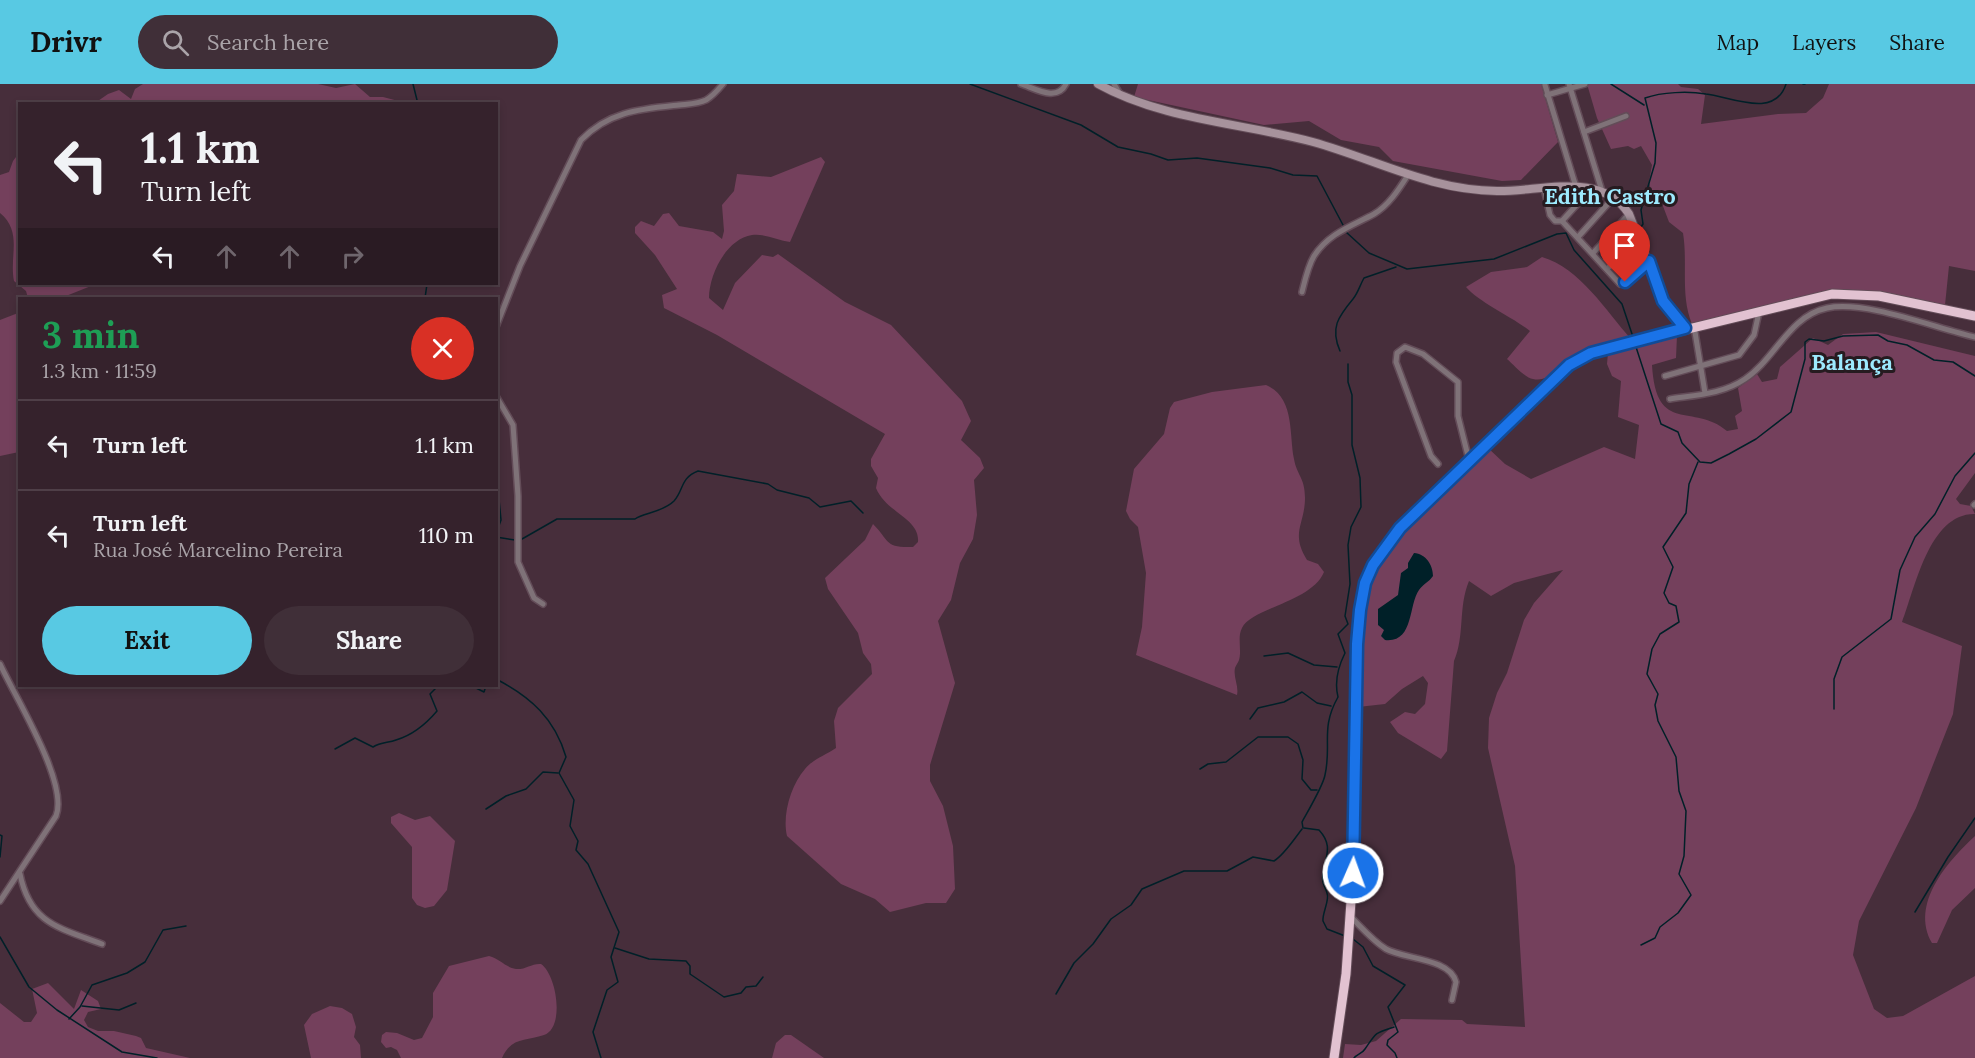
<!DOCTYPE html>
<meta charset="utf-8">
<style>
:root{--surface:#35222c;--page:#402f38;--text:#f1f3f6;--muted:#aaa4a9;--line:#4f3f48;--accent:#58c9e3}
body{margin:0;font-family:Lora,serif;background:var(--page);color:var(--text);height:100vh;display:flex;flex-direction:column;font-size:22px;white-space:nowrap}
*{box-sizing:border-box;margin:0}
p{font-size:20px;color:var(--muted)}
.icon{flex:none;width:33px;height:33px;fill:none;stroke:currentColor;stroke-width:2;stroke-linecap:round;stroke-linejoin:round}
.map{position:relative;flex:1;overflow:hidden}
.sheet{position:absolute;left:18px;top:213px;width:480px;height:390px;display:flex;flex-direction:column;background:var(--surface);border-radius:0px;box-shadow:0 3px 9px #0003,0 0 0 2px var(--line)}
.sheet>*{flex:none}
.banner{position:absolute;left:18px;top:18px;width:480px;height:183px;border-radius:0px;box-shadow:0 3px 9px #0003,0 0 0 2px var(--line);background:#35222c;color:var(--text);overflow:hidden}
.pin{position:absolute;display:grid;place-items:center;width:51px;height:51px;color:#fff;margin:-62px -26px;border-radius:50% 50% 50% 0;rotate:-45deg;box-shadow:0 0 6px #0007}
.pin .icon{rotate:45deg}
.me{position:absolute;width:66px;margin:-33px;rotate:2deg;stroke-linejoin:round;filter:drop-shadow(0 0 4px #0008)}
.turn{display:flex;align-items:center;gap:21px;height:126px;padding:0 24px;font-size:27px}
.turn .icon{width:78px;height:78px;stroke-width:2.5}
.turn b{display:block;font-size:42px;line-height:51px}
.lanes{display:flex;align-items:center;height:57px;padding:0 24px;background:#0003;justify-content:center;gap:30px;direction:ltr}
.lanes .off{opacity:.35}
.round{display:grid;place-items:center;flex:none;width:63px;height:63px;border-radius:32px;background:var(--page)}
.head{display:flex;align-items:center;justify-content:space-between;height:102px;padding:0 24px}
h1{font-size:36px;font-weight:700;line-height:45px;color:#1e9e55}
.primary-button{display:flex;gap:12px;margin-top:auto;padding:12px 24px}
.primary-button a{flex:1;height:69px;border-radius:36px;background:var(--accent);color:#111;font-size:24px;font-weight:700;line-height:69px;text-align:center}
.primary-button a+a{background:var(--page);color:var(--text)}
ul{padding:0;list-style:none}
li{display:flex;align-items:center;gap:18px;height:90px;padding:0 24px;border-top:2px solid var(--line)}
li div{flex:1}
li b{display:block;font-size:22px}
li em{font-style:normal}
header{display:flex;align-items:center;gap:36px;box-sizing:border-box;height:84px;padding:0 30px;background:var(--accent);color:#111}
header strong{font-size:28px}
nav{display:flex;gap:33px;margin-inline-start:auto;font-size:21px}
.search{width:420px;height:54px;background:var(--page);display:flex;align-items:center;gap:15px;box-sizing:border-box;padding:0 21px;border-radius:33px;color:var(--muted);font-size:22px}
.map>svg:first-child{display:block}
.green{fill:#74405c}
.water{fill:#002028}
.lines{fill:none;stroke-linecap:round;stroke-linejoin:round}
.stream{stroke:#002028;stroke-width:1.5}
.street-casing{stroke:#634c58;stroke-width:8}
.secondary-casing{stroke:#634c58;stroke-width:10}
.highway-casing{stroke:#634c58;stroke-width:11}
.street{stroke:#7f7278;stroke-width:5}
.secondary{stroke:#a7929c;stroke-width:8}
.highway{stroke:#e2c2d1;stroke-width:9}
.route-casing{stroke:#114b97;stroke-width:15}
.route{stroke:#1a73e8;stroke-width:10}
.labels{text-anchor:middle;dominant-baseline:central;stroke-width:6;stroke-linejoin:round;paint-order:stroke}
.district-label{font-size:22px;font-weight:bold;fill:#9deafe;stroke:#261b20}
</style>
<header>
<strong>Drivr</strong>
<div class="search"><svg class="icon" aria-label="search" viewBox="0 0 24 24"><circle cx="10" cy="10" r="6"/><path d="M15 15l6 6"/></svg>Search here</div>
<nav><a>Map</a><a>Layers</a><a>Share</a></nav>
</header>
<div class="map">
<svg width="1975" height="974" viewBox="0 0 1975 974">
<rect width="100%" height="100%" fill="#472e3b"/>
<!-- green -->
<g class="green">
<polygon points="143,0 318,0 336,4 355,0 370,13 383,13 406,19 95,19 108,10 119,6 131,15 135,5"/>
<polygon points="1138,0 1541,0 1558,58 1521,96 1502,97 1393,77 1379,63 1341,56 1309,37 1264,41 1134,13"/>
<path d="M1587,0H1678L1681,3L1698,5L1705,11L1701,40L1778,30L1806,29L1823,14L1829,0H1975V187L1949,182L1945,221L1900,212L1844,205L1692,240C1680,211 1688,180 1683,149L1669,138L1658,109L1652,110L1649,98L1652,81L1641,62L1634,65L1628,62L1611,65L1597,34Z"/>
<path d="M19,69L20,200H96L61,214H28L26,207L14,197C9,172 23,148 0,129V91L9,88L13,77Z"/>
<path d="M821,73L825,78L790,158C778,156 763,149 752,151C726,155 709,191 709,214L723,226L735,199L762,171L773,173L778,170L845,218L891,241L962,317L971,337L961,356L980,374L984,384L974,396L977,431L973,455L960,479L951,516L938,537L955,599L930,681V697L943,722L953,762L955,805L946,819H926L890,828L875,815L841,800L787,752C782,731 791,701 805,685C813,675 826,671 836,664L834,637L838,624L872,590L871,580L863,569L858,549L828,505L825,494L865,456L873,440C890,457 884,464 913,463L918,458C920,434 886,429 876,404L878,394L871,382V375L885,350L717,251L664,224L662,211L677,205L655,171L635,149V143L641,137L654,142L663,130L669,129L679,142L713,148L722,155L724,147L722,121L734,107L737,90L771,93Z"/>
<path d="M1542,173C1580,184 1606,227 1631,255C1612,259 1593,262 1576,271C1563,279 1550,299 1533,295C1524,293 1514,281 1507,275L1530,247C1511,232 1480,219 1466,203L1491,188L1527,183Z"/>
<polygon points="18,229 19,368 0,372 0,236"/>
<path d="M1876,248L1975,272V389L1956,415L1960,420L1971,422L1975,430C1929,429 1915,505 1902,538L1962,562L1953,630L1916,724L1859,837L1853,871L1874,925L1887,934L1903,932L1975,892V974H1343L1345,960L1361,961L1376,957L1401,935L1462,936L1467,940L1525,943L1515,782L1488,664L1489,634L1497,609L1507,589L1524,536L1534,519L1563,486L1514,499L1491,512L1469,497C1458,523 1465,552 1454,577L1447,667L1441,675L1398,649L1390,638L1405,628L1415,630L1425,620L1428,599L1423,592L1402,605L1385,620L1358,623C1360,584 1356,540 1368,503C1382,456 1451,399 1487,363L1505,380L1531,395L1604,363L1635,375L1639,341L1618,333L1621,297L1612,292L1607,280L1608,269L1677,251L1676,274L1652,281C1656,352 1693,318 1727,347L1738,345L1735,332L1742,327L1738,304L1757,290L1762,298L1777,295L1780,283L1813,254L1828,261L1843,250Z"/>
<path d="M1266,301C1295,313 1289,350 1294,375C1297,392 1305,393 1305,414C1305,440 1290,449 1307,476L1318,480L1324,488C1312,518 1251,524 1242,544C1237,553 1242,566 1239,576C1239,577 1235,583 1235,584C1233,593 1239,602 1237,611L1136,571L1142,543L1146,489L1138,443L1130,435L1126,427L1134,385L1164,350L1170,324L1174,318L1212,308Z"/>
<polygon points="399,729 415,736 430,732 455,757 447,806 434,822 425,824 417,821 412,814 412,763 391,739 391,733"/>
<path d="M1975,752V804L1952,826L1937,859H1932C1910,820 1947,778 1975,752Z"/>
<path d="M489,872C500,875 505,883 516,885C525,886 532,879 541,880C557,891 565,944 544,951C526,957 511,953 502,974H401L397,966L391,963L386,964L381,958L382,951L386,948L397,949L414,956L422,954L433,933V909L449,882Z"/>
<polygon points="48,899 74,925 81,906 98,917 101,925 88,928 84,936 88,943 98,947 114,947 136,952 141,954 146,964 190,974 0,974 0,919 24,938 31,938 37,929 32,905"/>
<polygon points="330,922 342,924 352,930 356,943 354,953 360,961 361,974 311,974 304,941 312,930"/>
<polygon points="785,951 791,951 824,974 772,974 776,959"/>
</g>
<!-- water -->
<path class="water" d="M1414,469C1426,470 1433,481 1433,492C1429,498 1423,500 1419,506C1408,522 1414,559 1385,556L1381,552L1384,546L1378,541V525L1398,511L1401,489L1408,484V479Z"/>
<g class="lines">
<!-- stream -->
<g class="stream">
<polyline points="413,0 418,20"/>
<polyline points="970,0 1081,41 1118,63 1151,70 1168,76 1197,74 1270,84 1293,91 1317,92 1343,141"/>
<polyline points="1611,0 1644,21"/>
<polyline points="1803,0 1805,0"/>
<path d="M1639,146L1643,140L1641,126L1655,79L1656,59L1645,14C1662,8 1688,7 1706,10C1731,13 1775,35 1786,0"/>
<polyline points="1346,148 1369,169 1407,185 1494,175 1557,150 1566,149 1574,166 1622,220 1634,256"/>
<polyline points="1617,171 1633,152"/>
<polyline points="425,214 427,200"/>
<polyline points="1636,263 1661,340 1678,348 1682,359 1700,378 1711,379 1729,370 1756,355 1791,328 1805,275 1805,258 1809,255 1824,257 1843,252 1878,251 1888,257 1907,261 1934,276 1953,278 1975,292"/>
<path d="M1340,267C1330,244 1338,233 1353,215C1358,209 1360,201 1364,194L1396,183"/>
<polyline points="496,384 501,436 496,450"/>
<polyline points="496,453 515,456"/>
<path d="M522,455L557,435H635C644,429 663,428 674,417C684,406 680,394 698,387L768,400L777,406L809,414L820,423L851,417L863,429"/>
<polyline points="1264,572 1288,569 1314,581 1337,583"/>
<path d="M496,595C531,613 555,635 566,673L559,689L574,716L570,742L578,757L576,766L588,780L619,848L611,873L618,898L607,906L593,948L601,974"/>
<polyline points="472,602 484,608 486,602"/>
<polyline points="1834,625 1834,595 1842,573 1891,535 1900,486 1915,453 1935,430 1955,392 1975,369"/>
<polyline points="1250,635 1258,624 1284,618 1302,608 1317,619 1331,622"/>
<path d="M335,665L355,654L373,663C381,658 388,659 396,656C413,651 426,640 437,627L430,610L438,602"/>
<polyline points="1200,685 1208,680 1226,678 1258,653 1288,653 1298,660 1303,676 1302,695 1311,706 1317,706"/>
<polyline points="486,725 506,712 526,705 543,688 558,689"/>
<path d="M1303,744L1302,738C1308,727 1323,702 1325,691C1332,660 1320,645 1338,613C1334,597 1338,583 1345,569L1338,550L1348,540L1345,532L1350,500L1348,461L1351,443L1361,423L1360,394L1352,361V311L1348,298V280"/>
<path d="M1304,744L1319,746C1334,762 1325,773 1323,791C1321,799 1325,802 1327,809C1330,816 1322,829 1323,837L1327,845L1345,852"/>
<polyline points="0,751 2,752 0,773"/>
<polyline points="1915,828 1948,773 1975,734"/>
<polyline points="0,853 29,903 57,926 122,968 157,974"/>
<polyline points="1353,855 1363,863 1373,882 1405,901 1388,923 1398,948 1388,956 1387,961 1395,969 1397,974"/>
<polyline points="1641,861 1655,854 1660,843 1678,829 1691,811 1679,790 1684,772 1686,727 1679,707 1676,673 1658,637 1655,621 1658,610 1647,590 1652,565 1660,550 1679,538 1676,522 1669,519 1664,509 1673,483 1663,463 1686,429 1689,400 1698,378"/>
<polyline points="615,864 649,875 686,877 690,882 690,890 724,913 741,909 746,903 756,902 763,893"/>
<path d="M1056,910L1074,879L1093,860L1111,835L1131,821L1142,805L1184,787H1227L1253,773L1274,777C1284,771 1295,754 1302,745"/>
<polyline points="82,922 119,926 136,919"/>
<polyline points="69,935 80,923 92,901 127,889 145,878 163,846 186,842"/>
<path d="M1354,974C1357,970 1362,970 1365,965C1377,948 1373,950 1394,943"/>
</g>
<!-- street casing -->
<g class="street-casing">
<g id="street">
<path d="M1021,0C1036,5 1057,18 1066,0"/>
<polyline points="1114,0 1120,10"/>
<polyline points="1569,0 1602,107"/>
<polyline points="1545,1 1576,103"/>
<polyline points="1547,11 1585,0"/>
<polyline points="1584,48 1626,32"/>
<polyline points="1544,104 1550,131 1555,137 1562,137"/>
<polyline points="1562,137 1620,200 1649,177"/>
<polyline points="1562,137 1591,105"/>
<polyline points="1578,153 1614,113"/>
<polyline points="1593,169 1629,130"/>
<polyline points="1607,185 1639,152"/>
<path d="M1302,208C1305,196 1308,182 1314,172C1329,149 1352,142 1374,130C1389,121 1399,105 1408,91"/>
<polyline points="1694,242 1705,309"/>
<path d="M496,243L520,182L581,56C609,27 641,25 679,21C687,20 698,20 706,16C713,12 718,6 723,0"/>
<polyline points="1665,292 1739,271 1754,251 1759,228"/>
<polyline points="496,312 513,341 518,412 518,478 534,514 543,520"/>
<path d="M1670,315C1696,311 1723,310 1745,295C1775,275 1789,232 1827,224C1866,216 1935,244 1975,253"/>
<polyline points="1438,380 1431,372 1396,278 1397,269 1405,263 1423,270 1458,298 1458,332 1469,376"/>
<polyline points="1974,421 1975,420"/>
<path d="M0,580C15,613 69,699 56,732L0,817"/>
<path d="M20,790C30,840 60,844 102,860"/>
<path d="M1351,833C1362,844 1373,857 1386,865C1403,875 1450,874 1456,898L1452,916"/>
</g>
</g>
<!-- secondary casing -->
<g class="secondary-casing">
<path id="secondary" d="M1098,0C1163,36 1242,39 1313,58C1377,76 1430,106 1497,107C1540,108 1601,86 1629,130L1663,217L1685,244"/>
</g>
<!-- highway casing -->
<g class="highway-casing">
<polyline id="highway" points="1334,974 1346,890 1353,788 1358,544 1369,489 1391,454 1569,281 1598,267 1832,210 1879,212 1975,232"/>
</g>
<!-- street -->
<use href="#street" class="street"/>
<!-- secondary -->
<use href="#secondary" class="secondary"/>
<!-- highway -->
<use href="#highway" class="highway"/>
</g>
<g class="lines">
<!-- route casing -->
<g class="route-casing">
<polyline id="route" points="1353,789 1357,560 1360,526 1365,499 1373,481 1400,444 1569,281 1591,269 1685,244 1663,217 1649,177 1625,198"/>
</g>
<!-- route -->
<use href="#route" class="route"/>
</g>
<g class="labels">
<!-- district labels -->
<g class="district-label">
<text x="1610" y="112">Edith Castro</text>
<text x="1852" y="278">Balança</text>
</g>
</g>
</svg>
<div class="pin" style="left:1625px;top:198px;background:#d93025"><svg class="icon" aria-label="arrive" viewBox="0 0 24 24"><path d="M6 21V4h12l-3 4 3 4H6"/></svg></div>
<svg class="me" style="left:1353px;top:789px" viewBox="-20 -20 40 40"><circle r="17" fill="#1a73e8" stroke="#fff" stroke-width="3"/><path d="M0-11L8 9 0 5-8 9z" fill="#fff"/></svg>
<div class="banner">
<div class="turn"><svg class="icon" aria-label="left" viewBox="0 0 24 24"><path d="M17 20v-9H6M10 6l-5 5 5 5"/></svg><div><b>1.1 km</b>Turn left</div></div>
<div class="lanes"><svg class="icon" aria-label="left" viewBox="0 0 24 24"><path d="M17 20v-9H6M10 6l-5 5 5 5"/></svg><svg class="icon off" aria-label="ahead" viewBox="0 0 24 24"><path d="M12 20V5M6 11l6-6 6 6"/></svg><svg class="icon off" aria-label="ahead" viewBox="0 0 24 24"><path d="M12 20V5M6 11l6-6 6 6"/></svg><svg class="icon off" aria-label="right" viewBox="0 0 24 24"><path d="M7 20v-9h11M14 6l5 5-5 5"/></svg></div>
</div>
<section class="sheet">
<div class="head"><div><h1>3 min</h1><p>1.3 km · 11:59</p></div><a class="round" style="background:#d93025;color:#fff"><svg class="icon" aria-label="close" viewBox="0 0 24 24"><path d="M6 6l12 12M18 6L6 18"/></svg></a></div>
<ul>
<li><svg class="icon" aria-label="left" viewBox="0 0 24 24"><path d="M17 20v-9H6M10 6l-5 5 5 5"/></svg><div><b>Turn left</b></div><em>1.1 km</em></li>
<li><svg class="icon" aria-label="left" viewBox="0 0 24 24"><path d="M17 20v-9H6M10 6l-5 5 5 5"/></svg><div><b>Turn left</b><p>Rua José Marcelino Pereira</p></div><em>110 m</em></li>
</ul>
<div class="primary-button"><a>Exit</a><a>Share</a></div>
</section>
</div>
